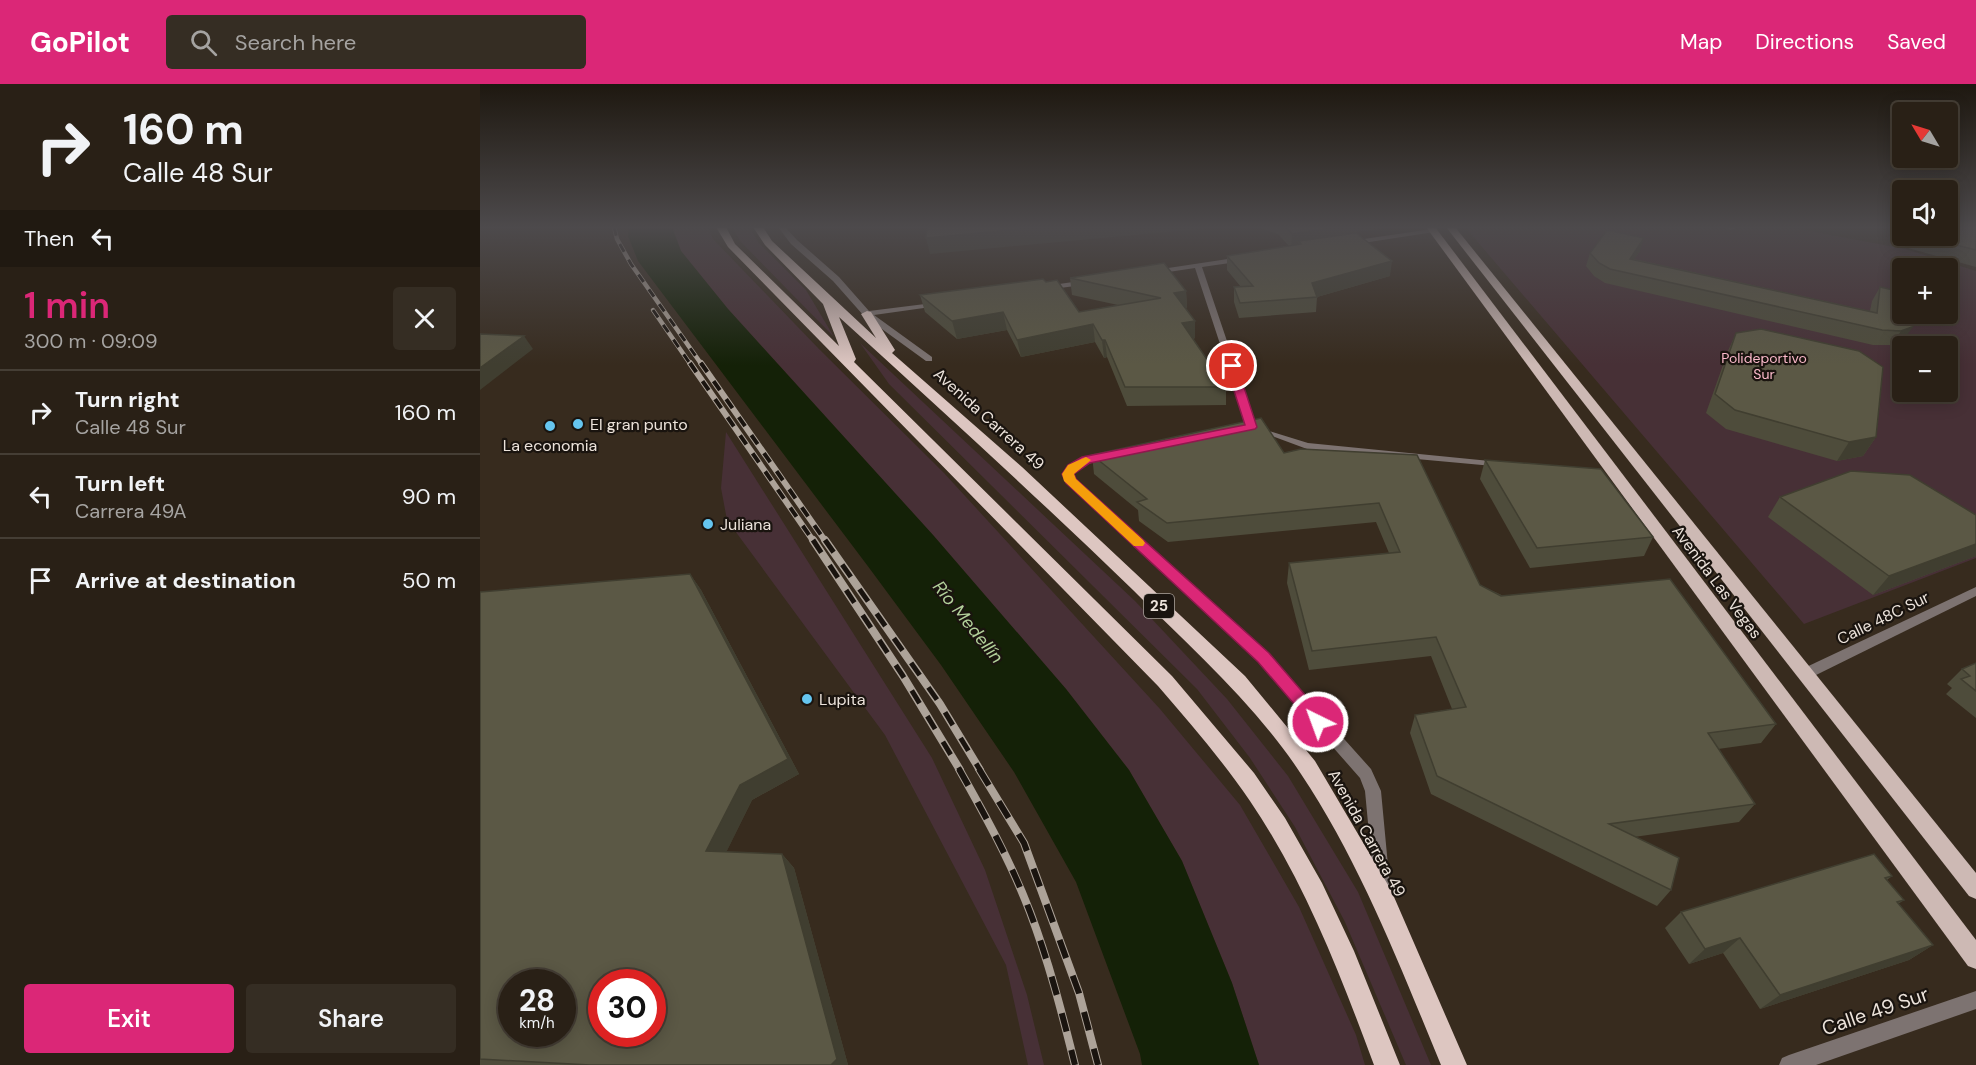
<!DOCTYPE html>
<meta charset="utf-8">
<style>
:root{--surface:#292016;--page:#352d23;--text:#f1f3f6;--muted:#a5a3a1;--line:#453e35;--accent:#db2777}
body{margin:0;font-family:"DM Sans",sans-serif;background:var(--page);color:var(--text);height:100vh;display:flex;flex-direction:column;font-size:22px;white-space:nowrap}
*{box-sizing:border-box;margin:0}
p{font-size:20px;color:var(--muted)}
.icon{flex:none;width:33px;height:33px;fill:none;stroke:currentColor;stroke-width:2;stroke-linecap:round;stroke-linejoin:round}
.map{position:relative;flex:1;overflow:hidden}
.panel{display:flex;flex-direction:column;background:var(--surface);width:480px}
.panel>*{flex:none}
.banner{background:#292016;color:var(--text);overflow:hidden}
.needle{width:39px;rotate:308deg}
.controls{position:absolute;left:1412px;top:18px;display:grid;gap:12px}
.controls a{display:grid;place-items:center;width:66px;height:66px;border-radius:6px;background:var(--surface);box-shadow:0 3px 15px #0003,0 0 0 2px var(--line);font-size:30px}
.speed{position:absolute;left:18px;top:885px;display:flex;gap:12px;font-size:30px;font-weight:700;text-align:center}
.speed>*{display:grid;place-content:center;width:78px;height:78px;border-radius:50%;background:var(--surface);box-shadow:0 3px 15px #0003,0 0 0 2px var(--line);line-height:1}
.speed small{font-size:15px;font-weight:400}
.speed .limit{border:9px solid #d22;background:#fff;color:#111}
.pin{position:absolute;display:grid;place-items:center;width:51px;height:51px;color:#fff;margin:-26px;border:3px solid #fff;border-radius:50%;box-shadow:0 2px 6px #0007}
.me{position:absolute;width:66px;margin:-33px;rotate:318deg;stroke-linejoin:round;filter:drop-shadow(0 0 4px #0008)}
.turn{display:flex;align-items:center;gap:21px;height:126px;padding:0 24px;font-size:27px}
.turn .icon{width:78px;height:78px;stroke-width:2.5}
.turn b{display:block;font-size:42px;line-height:51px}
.then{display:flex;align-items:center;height:57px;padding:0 24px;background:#0003;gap:12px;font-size:22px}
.round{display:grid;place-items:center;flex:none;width:63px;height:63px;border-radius:6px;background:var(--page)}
.overview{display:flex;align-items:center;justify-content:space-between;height:102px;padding:0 24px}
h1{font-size:36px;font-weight:600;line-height:45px;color:var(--accent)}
.button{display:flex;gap:12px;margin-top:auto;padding:12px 24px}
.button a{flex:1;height:69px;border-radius:6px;background:var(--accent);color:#fff;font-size:24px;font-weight:600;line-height:69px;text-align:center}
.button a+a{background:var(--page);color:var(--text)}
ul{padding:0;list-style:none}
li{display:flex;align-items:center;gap:18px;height:84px;padding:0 24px;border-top:2px solid var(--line)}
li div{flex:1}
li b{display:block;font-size:22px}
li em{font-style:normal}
header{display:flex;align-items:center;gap:36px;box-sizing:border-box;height:84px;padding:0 30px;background:var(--accent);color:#fff}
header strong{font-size:28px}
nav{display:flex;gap:33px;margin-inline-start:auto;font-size:21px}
.search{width:420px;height:54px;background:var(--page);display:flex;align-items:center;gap:15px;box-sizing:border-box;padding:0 21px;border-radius:6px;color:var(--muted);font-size:22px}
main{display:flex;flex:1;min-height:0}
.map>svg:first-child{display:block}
.green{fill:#473036;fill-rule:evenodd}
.water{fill:#142107}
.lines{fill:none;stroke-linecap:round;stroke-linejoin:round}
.minor{fill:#7d7371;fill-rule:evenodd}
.primary{fill:#cdb9b4;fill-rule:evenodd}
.trunk{fill:#ddc6c1;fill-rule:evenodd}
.rail-far3-casing{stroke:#ada399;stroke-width:4.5}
.rail-far2-casing{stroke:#ada399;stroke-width:6}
.rail-far1-casing{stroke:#ada399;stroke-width:8}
.rail-casing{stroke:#ada399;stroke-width:8}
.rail-far3{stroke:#1a140f;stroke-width:3;stroke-dasharray:9;stroke-linecap:butt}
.rail-far2{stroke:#1a140f;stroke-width:4;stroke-dasharray:11;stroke-linecap:butt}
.rail-far1{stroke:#1a140f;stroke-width:5;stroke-dasharray:15;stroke-linecap:butt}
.rail{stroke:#1a140f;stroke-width:6;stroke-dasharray:19;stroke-linecap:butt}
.wall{fill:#4e4c3b}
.shaded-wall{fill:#403e30}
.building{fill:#5b5845;stroke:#403e30;stroke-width:1.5;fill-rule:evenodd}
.route{fill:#db2777;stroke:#8e194d;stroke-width:1.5}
.slow{fill:#f59e0b}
.poi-dot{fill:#65c5ef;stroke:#1a140f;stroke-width:2}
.labels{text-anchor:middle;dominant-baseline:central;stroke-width:4.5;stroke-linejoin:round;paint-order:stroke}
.far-park-label{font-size:14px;fill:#fcbacb;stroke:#1a140f}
.shield{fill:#1a140f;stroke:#ada59e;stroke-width:1.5}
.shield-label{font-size:15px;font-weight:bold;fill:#ece3db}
.street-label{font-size:16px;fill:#ece3db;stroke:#1a140f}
.poi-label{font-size:16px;fill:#ece3db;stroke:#1a140f;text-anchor:start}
.water-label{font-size:18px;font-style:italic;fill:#b2d09a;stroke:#1a140f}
.near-street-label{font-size:20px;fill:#ece3db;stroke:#1a140f}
</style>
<header>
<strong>GoPilot</strong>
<div class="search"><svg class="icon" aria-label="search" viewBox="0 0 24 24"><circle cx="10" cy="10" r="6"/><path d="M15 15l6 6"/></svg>Search here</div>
<nav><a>Map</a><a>Directions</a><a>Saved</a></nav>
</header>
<main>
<section class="panel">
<div class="banner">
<div class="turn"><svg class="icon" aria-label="right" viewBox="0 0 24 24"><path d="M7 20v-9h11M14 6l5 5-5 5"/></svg><div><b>160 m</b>Calle 48 Sur</div></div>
<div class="then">Then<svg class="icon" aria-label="left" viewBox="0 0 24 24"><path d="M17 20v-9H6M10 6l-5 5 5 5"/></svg></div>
</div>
<div class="overview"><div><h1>1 min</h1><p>300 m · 09:09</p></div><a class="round"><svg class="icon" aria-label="close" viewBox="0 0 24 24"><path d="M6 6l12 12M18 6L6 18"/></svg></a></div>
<ul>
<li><svg class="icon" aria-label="right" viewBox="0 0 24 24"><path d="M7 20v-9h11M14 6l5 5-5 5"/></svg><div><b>Turn right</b><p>Calle 48 Sur</p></div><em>160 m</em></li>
<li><svg class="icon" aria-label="left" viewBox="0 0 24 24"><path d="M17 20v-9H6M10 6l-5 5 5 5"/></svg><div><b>Turn left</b><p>Carrera 49A</p></div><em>90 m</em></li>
<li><svg class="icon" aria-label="arrive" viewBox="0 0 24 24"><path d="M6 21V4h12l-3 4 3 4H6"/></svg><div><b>Arrive at destination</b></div><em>50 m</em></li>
</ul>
<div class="button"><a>Exit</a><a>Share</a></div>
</section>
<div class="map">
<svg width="1496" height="981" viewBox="0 0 1496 981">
<rect width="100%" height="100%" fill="#372b1e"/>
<!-- green -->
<g class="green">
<polygon points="192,143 228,143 233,155 339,265 464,389 680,625 760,721 819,823 876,951 885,981 779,981 752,899 702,777 649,686 586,605 453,451 248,225 201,167"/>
<polygon points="252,143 269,143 279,159 326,206 354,253 260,157"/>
<path d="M985,143H1309L1425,165L1496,187V474L1324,540ZM1422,184H1467V230H1422ZM1422,262H1467V308H1422Z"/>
<polygon points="380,259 655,517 747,615 808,692 878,808 951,981 926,981 865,838 815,743 770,674 717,605 409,300"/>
<polygon points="246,348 452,674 505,786 547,911 564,981 548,981 526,881 405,651 247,436 241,404"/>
</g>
<!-- water -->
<polygon class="water" points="149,143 192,143 201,167 248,225 453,451 586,605 649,686 702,777 752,899 779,981 662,981 660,970 596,798 534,688 461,581 387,481 158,177 148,152"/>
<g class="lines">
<!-- minor -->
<g class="minor">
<polygon points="298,143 305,143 317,156 359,193 389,227 461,218 462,220 458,222 394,231 452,273 452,277 446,277 384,232 353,197 311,160"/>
<polygon points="1248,143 1254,143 1254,145 1249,146"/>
<polygon points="952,145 955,147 954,148 870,161 866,159 870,157"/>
<polygon points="1442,152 1451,152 1427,162 1420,160"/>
<polygon points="761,173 764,173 764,177 722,183 776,343 828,359 1020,378 1025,381 1024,383 827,365 773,345 768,345 715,184 675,190 671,188 675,186"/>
<polygon points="607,196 611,198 610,200 565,206 561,204 565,202"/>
<path d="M626,369L630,370L631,372L630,374L604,381L594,390L595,396L788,570L891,685L901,707L910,803L908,809L902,811L896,809L894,803L885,707L880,694L778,578L585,397L584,390C594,375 609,372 626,369Z"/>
<polygon points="1496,503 1496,512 1330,594 1325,595 1320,594 1318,590 1320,586"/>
<polygon points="1496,907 1496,925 1336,981 1299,981 1302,974 1309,971"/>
</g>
<!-- primary -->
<g class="primary">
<polygon points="946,143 955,143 1496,856 1496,885 1488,882"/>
<polygon points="966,143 975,143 1496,789 1496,815 1489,812"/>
</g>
<!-- trunk -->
<path class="trunk" d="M236,143H246L255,160L359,262L343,220L285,161L273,143H283L292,157L396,254L381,230L387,227L391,228L415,266L412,269L542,383L765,592L835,677L911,806L987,981H961C920,882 881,780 821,690C776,621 711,564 653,506C557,413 458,323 359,233L376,275L374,278L692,592L774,689L805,734L842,799L874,867L920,981H894C860,890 825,798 770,717C742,676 710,639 678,602L248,163Z"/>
<!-- rail-far3 casing -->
<g class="rail-far3-casing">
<g id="rail-far3">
<polyline points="134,143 137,155 151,180 222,281"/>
<polyline points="173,226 211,281"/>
</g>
</g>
<!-- rail-far2 casing -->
<g class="rail-far2-casing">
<g id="rail-far2">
<polyline points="210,279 334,458"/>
<polyline points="221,279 346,458"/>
</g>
</g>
<!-- rail-far1 casing -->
<g class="rail-far1-casing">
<g id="rail-far1">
<polyline points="333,456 423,592 480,686"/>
<polyline points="345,456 460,620 500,686"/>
</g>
</g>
<!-- rail casing -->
<g class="rail-casing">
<g id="rail">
<path d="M479,685C505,731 531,778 550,828C569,878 582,929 595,981"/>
<polyline points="499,685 544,759 599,909 618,981"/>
</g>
</g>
<!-- rail-far3 -->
<use href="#rail-far3" class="rail-far3"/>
<!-- rail-far2 -->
<use href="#rail-far2" class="rail-far2"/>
<!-- rail-far1 -->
<use href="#rail-far1" class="rail-far1"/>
<!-- rail -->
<use href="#rail" class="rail"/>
</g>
<!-- wall -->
<g class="wall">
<polygon points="778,143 912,143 867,149 867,150 910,192 837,213 836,228 759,234 754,218 754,203 761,203 747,186 747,172 809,162 798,150"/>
<polygon points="1496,143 1496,183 1428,164 1435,152 1467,152"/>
<polygon points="1160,167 1154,175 1390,227 1392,217 1400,203 1428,251 1423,257 1411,261 1393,261 1125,199 1114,192 1106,182 1110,169"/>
<polygon points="590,194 706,207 707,224 705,224 715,254 713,255 746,303 746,321 647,322 627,273 624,274 615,258 541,273 527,246 477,255 445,228 440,211 599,228 638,221 592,211"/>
<polygon points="1256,249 1396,353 1383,372 1357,377 1246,345 1226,329 1248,267"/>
<polygon points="804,369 937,371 1000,501 1296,640 1281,659 1238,665 1275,720 1259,738 1154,753 1191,806 1177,822 951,710 930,649 935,631 972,625 951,572 829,586 807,499 809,479 909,469 896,438 688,458 659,437 658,426 614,390 612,371"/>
<polygon points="1005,376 1173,453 1164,472 1050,484 1000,395"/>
<polygon points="1300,413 1496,431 1496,472 1393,511 1288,433"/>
<polygon points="210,490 221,506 319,690 272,716 246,768 302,770 314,784 368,981 0,981 0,508"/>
<polygon points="1496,579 1496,634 1466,610 1472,604 1467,600 1482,585"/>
<polygon points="1412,792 1407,796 1424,816 1418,820 1453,861 1429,876 1280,925 1243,869 1209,880 1185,844 1201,828"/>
</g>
<!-- shaded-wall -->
<g class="shaded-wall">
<polygon points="564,143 730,143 730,144 450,170 446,154"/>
<polygon points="857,143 912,143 867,149 867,156 821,160 819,157 818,163 811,164 812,150"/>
<polygon points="1164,154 1160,167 1145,188 1150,175"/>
<polygon points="912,177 910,192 837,213 832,199"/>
<polygon points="706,207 707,224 695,226 694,209"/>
<polygon points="523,228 527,246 477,255 472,237"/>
<polygon points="715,237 715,254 703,257 702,239"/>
<polygon points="1437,237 1423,257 1411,261 1421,247"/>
<polygon points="613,240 615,258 541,273 537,256"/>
<polygon points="44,252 53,265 0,306 0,284"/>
<polygon points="622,256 625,256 627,273 624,274"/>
<polygon points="1396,353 1383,372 1357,377 1369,358"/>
<polygon points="1496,460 1496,472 1393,511 1409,492"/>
<polygon points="210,490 221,506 319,690 272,716 240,781 226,767"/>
<polygon points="302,770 314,784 368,981 351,981"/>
<polygon points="1260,854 1243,869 1209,880 1225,865"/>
<polygon points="1453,861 1429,876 1280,925 1300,911"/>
</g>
<!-- building -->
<g class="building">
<polygon points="447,143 564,143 446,154"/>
<polygon points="806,143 857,143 812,150"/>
<polygon points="1467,143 1496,143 1496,166 1441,152 1467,152"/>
<polygon points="1127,146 1164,154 1150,175 1397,229 1400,203 1422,208 1422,230 1438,230 1437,237 1432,243 1421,247 1402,246 1130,185 1119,179 1110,169"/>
<polygon points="876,149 912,177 832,199 837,213 760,219 754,203 773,202 747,172 821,160 819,157"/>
<polygon points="684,179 706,207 694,209 715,237 702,239 746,303 645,303 625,256 622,256 613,240 537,256 523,228 472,237 440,211 563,195 566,198 577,196 599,228 681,214 590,194"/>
<polygon points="1281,245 1379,267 1403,283 1396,353 1369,358 1255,326 1235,310 1256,249"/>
<polygon points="0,250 44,252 0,284"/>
<polygon points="781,334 804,369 821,365 937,371 1000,501 1021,512 1190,495 1296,640 1228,649 1275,720 1129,740 1199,774 1191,806 957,692 935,631 986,623 956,553 832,567 809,479 920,468 899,419 687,439 657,418 667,415 612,371"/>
<polygon points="1005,376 1121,385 1173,453 1057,464"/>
<polygon points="1371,387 1430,391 1496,431 1496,460 1409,492 1300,413"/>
<path d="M210,490L308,675L260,701L226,767L302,770L357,975L351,981H110L0,975V508ZM32,898H82V950H32ZM122,898H172V950H122Z"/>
<polygon points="1496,579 1496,607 1481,595 1490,592 1482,585"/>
<polygon points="1394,770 1412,792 1405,794 1424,816 1417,818 1453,861 1300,911 1260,854 1225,865 1201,828"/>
</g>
<!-- sky -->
<linearGradient id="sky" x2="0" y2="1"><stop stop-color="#1e1810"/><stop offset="0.51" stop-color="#4d4a4c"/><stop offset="1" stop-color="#4d4a4c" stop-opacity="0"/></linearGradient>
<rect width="1496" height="281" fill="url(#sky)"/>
<!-- route -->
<polygon class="route" points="752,279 757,282 777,343 775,345 610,379 594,390 596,395 789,569 844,633 847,638 844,642 838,644 833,642 778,578 586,399 582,390 588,381 602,373 765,341 746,282"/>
<!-- slow -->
<polygon class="slow" points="606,373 611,376 594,390 596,395 663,456 665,459 663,462 654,462 584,397 582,390 588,381"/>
<!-- markers -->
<g class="poi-dot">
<circle cx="98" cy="340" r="6"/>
<circle cx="70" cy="342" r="6"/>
<circle cx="228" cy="440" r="6"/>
<circle cx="327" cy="615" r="6"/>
</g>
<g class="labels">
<!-- far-park labels -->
<g class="far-park-label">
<text x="1284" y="274">Polideportivo<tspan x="1284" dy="16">Sur</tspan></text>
</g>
<!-- shield labels -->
<rect class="shield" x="664" y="510" width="30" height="24" rx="4.5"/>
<g class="shield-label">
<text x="679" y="522">25</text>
</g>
<!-- street labels -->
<g class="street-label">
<text transform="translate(509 335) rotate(42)">Avenida Carrera 49</text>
<text transform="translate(1237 498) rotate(53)">Avenida Las Vegas</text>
<text transform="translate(1403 534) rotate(-26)">Calle 48C Sur</text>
<text transform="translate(887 749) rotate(61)">Avenida Carrera 49</text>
</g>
<!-- poi labels -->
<g class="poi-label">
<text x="110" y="340">El gran punto</text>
<text x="70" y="361" text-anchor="middle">La economia</text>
<text x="240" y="440">Juliana</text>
<text x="339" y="615">Lupita</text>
</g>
<!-- water labels -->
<g class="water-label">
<text transform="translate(488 538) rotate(51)">Río Medellín</text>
</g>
<!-- near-street labels -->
<g class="near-street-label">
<text transform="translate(1395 927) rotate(-19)">Calle 49 Sur</text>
</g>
</g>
</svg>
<div class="controls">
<a><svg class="needle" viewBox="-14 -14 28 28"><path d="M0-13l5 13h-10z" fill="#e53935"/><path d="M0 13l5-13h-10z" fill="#a5a3a1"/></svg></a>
<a><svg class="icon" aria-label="sound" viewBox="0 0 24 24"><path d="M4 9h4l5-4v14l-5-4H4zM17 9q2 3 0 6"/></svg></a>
<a>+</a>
<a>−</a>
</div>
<div class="speed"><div>28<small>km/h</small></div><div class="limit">30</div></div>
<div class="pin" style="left:752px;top:282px;background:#d93025"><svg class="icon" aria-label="arrive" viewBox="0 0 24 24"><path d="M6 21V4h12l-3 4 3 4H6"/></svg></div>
<svg class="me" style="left:838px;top:638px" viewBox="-20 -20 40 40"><circle r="17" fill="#db2777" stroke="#fff" stroke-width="3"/><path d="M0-11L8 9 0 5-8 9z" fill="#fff"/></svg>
</div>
</main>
